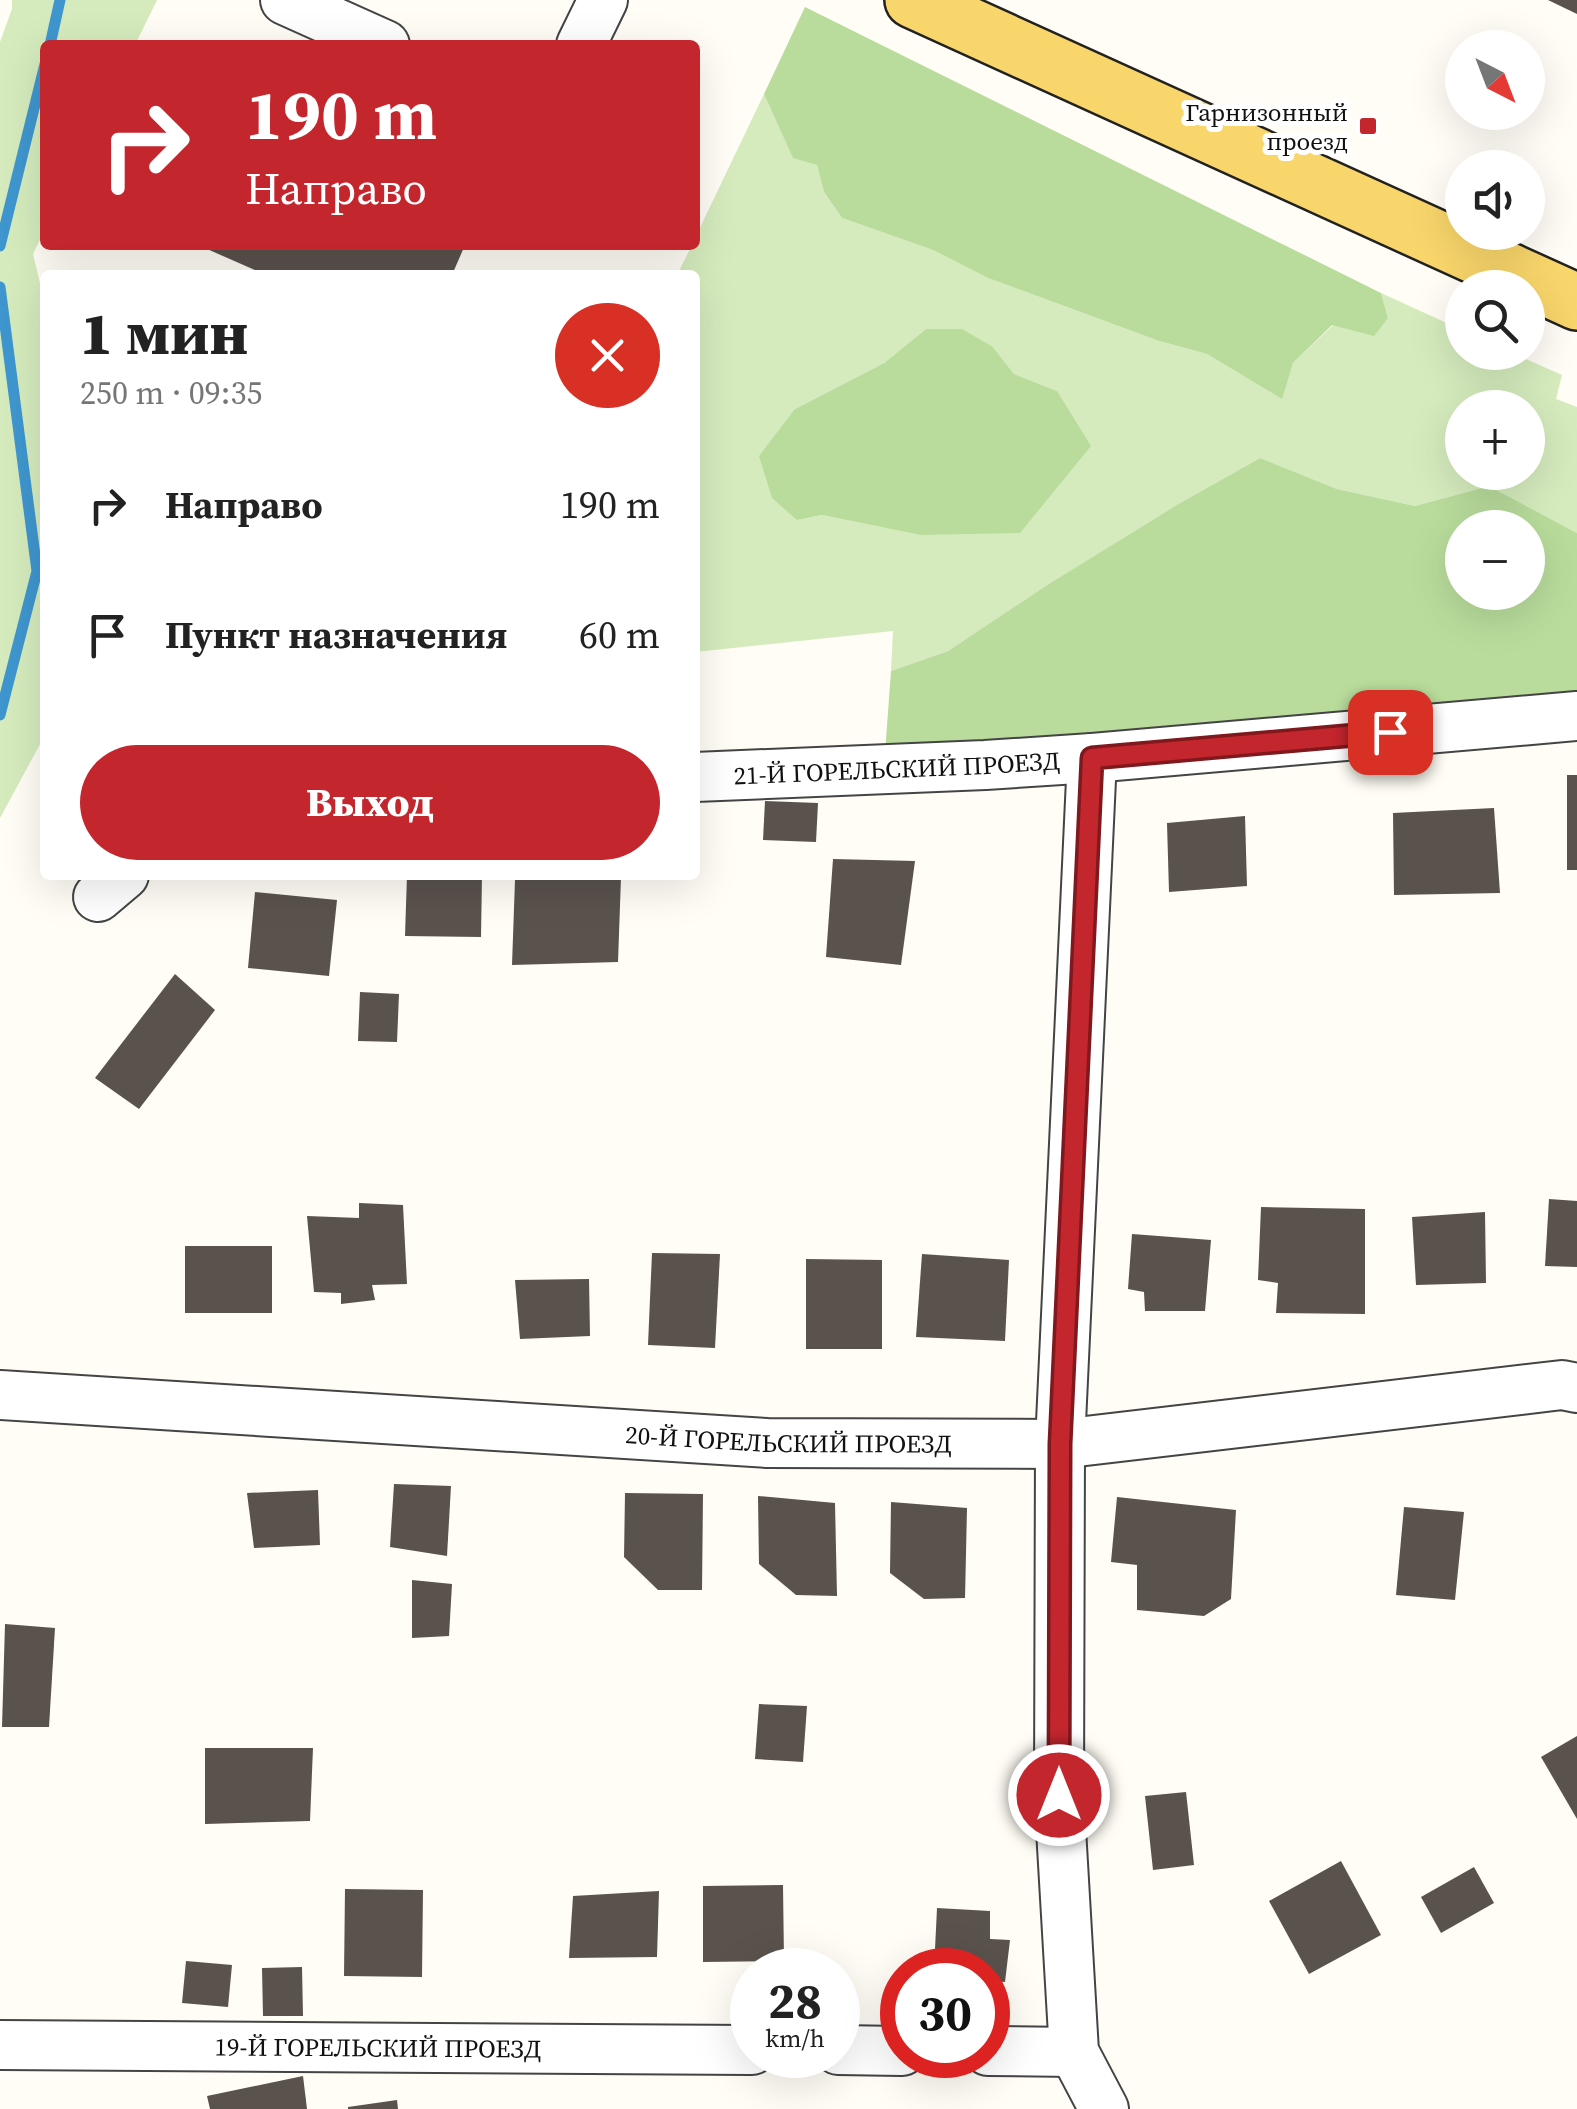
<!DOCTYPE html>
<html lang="ru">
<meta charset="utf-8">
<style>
:root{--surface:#fff;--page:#f6f6f6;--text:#222;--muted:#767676;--accent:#c4262e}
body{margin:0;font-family:"Source Serif 4",serif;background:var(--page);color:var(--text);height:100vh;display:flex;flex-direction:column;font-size:38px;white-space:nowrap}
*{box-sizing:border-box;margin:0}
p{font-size:32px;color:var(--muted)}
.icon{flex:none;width:55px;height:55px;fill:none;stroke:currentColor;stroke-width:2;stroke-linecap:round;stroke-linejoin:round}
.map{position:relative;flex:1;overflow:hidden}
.sheet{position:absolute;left:40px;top:270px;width:660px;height:610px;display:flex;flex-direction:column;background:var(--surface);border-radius:10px;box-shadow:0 10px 40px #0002}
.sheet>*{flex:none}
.guide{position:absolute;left:40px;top:40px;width:660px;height:210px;border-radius:10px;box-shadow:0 10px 40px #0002;background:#c4262e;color:#fff;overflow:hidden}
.needle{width:65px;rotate:138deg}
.buttons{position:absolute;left:1445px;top:30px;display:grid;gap:20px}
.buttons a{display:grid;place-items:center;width:100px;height:100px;border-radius:50%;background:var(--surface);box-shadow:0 10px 40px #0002;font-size:50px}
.speed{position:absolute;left:730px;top:1948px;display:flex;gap:20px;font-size:50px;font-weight:700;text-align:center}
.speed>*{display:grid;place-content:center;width:130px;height:130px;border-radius:50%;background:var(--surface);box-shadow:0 10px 40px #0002;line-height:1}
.speed small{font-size:25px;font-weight:400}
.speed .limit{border:15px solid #d22;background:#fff;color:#111}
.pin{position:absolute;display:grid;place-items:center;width:85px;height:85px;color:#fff;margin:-42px;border-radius:20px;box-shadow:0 5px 15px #0006}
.me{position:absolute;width:110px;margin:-55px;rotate:0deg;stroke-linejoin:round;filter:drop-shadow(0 0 8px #0008)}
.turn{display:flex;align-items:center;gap:35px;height:210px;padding:0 40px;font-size:45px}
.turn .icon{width:130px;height:130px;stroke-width:2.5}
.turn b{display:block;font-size:70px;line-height:85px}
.round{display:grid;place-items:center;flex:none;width:105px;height:105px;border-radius:52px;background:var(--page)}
.overview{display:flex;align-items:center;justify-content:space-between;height:170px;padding:0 40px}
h1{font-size:60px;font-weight:800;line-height:75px}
.cta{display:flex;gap:20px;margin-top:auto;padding:20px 40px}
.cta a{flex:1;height:115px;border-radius:60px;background:var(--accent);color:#fff;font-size:40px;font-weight:800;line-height:115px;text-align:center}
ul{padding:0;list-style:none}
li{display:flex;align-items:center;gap:30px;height:130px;padding:0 40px}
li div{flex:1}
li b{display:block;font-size:38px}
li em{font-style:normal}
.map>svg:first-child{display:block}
.green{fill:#d5ebbd;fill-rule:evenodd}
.forest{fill:#b9dc9c;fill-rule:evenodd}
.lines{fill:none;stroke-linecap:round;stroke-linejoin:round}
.stream{stroke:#3f96cf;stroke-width:11}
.building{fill:#5a524d}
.minor-casing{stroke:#444;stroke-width:52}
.major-casing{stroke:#222;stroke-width:60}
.minor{stroke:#fff;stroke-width:48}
.major{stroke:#f9d66b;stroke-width:55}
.route-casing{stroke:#7f191e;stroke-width:25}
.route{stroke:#c4262e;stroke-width:18}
.poi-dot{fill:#c4262e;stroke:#fff;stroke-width:4}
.labels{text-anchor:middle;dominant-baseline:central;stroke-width:10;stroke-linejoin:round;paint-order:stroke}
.poi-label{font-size:25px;fill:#111;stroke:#fff;text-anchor:end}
.street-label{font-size:25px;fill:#111;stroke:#fff}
</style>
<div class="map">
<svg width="1577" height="2109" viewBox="0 0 1577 2109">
<rect width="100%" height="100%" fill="#fffdf5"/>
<!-- green -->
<g class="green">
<polygon points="12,0 157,0 135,45 45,45 45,229 33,254 45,304 45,735 0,818 0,42 12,9"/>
<path d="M764,94L793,157L817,165L824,192L842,218L933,250L988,278L1159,341L1207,354L1281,398L1293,363L1333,325L1388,318L1381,293L1462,330V352L1512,353L1562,375L1556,399L1577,407V533L1489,486L1415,506L1337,489L1260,458L1180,503L1047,585L948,651L891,671L893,631L695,652V275H677L692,245H695V238ZM926,329L993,347L1014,374L1057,391L920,535L822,515L797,520L795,409L884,363ZM1462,408H1528V472H1462Z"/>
</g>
<!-- forest -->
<g class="forest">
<polygon points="805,7 1381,293 1388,318 1374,336 1332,325 1293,363 1282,399 1207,354 1159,341 988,278 933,250 842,218 824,192 817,165 793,158 764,94"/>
<polygon points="926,329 962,329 993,347 1014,374 1057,391 1091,446 1020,533 920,535 822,515 797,520 772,498 759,456 795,409 884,363"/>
<path d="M1260,458L1337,489L1415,506L1489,486L1577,533V696L885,753L891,671L948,651L1047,585L1180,503ZM1462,528H1528V592H1462Z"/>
</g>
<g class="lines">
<!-- stream -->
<g class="stream">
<polyline points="50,45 60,0"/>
<polyline points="0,246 45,64"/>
<polyline points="0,287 37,571 0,715"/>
</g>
</g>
<!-- building -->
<g class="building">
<polygon points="1548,0 1577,0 1577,14"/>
<polygon points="198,245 465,245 452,275 266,275"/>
<rect x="1567" y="775" width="10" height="95"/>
<polygon points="765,801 818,803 816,842 763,840"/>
<polygon points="1494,808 1500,893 1394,895 1393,813"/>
<polygon points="1245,816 1247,886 1169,892 1167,823"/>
<polygon points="833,859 915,861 901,965 826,957"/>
<polygon points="407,875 482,875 481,937 405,936"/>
<polygon points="621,877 618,962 512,965 515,880"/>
<polygon points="255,892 337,900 329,976 248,968"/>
<polygon points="175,974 215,1010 139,1109 95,1078"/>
<polygon points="360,992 399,994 397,1042 358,1041"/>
<polygon points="1549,1199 1577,1201 1577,1267 1545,1266"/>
<polygon points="359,1203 403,1205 407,1284 372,1285 375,1300 341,1304 341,1293 314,1292 307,1216 359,1218"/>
<polygon points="1261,1207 1365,1209 1365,1314 1276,1313 1278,1283 1258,1280"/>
<polygon points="1485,1212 1486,1283 1416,1285 1412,1217"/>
<polygon points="1132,1234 1211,1240 1205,1311 1145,1311 1144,1292 1128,1289"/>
<rect x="185" y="1246" width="87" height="67"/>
<polygon points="652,1253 720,1254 715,1348 648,1345"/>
<polygon points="922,1254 1009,1260 1005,1341 916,1337"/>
<polygon points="806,1259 882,1260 882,1349 806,1349"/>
<polygon points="589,1279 590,1336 520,1339 515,1280"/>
<polygon points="394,1484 451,1486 447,1556 390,1547"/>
<polygon points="318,1490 320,1545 254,1548 247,1493"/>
<polygon points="625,1493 703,1494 702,1590 658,1590 624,1557"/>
<polygon points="758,1496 835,1503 837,1596 796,1595 759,1564"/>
<polygon points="1117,1497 1236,1510 1231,1599 1204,1616 1137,1610 1137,1565 1111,1562"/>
<polygon points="891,1502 967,1508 965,1598 924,1599 890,1573"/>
<polygon points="1404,1507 1464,1512 1455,1600 1396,1595"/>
<polygon points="412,1580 452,1584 449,1636 412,1638"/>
<polygon points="5,1624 55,1628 49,1727 2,1727"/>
<polygon points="759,1704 807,1706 803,1762 755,1759"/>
<polygon points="1577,1736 1577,1819 1541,1757"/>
<polygon points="205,1748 313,1748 310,1821 205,1824"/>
<polygon points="1186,1792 1194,1865 1153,1870 1145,1796"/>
<polygon points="1341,1861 1381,1935 1309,1974 1269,1901"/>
<polygon points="1474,1867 1494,1903 1441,1933 1421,1897"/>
<polygon points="783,1885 784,1961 703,1962 703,1886"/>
<polygon points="345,1889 423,1890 422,1977 344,1976"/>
<polygon points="659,1891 657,1957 569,1958 573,1896"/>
<polygon points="937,1908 990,1911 990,1939 1010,1940 1005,1982 988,1981 988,1970 934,1970"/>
<polygon points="186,1961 232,1965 228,2007 182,2003"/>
<polygon points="302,1967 303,2016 263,2016 262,1968"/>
<polygon points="303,2076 307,2109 210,2109 207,2096"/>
<polygon points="397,2100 398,2109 348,2109 348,2107"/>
</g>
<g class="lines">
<!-- minor casing -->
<g class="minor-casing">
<g id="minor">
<polyline points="285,0 385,45"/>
<polyline points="581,45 603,0"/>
<polyline points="1092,758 1060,1444 1059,1795 1074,2052 1104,2109"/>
<path id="s1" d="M695,777L985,765L1092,758L1577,716"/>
<polyline points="98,897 124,875"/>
<path id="s2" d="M0,1395L767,1443L1060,1444L1562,1385L1577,1388"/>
<path id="s3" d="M0,2045L752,2050"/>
<polyline points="838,2050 902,2051"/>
<polyline points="988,2051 1074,2052"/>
</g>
</g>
<!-- major casing -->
<g class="major-casing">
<polyline id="major" points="913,0 1577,302"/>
</g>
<!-- minor -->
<use href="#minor" class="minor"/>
<!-- major -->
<use href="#major" class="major"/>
</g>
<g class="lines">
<!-- route casing -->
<g class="route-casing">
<polyline id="route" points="1059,1795 1060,1444 1092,758 1390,732"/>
</g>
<!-- route -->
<use href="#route" class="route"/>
</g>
<!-- markers -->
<rect class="poi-dot" x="1358" y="116" width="20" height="20" rx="5"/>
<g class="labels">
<!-- poi labels -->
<g class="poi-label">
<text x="1348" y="112">Гарнизонный<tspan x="1348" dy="29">проезд</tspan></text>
</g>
<!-- street labels -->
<g class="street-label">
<text stroke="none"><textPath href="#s1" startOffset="202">21-Й ГОРЕЛЬСКИЙ ПРОЕЗД</textPath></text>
<text stroke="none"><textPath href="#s2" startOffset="790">20-Й ГОРЕЛЬСКИЙ ПРОЕЗД</textPath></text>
<text stroke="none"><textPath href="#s3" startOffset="378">19-Й ГОРЕЛЬСКИЙ ПРОЕЗД</textPath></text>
</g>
</g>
</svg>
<div class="buttons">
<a><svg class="needle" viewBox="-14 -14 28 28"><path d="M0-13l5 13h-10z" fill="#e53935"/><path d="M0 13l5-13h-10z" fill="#767676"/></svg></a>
<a><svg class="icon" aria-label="sound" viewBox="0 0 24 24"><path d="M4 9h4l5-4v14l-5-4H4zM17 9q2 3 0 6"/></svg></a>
<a><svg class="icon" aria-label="search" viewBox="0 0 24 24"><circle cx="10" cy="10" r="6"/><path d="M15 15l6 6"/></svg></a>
<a>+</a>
<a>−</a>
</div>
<div class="speed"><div>28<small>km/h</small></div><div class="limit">30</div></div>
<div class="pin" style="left:1390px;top:732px;background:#d93025"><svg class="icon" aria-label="arrive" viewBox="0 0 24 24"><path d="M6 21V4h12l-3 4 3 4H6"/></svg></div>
<svg class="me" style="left:1059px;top:1795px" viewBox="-20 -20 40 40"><circle r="17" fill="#c4262e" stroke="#fff" stroke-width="3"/><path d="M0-11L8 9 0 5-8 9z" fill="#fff"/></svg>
<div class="guide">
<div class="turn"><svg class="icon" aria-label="right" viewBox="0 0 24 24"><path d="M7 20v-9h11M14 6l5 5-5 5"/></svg><div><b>190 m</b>Направо</div></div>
</div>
<section class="sheet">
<div class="overview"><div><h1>1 мин</h1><p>250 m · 09:35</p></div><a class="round" style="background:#d93025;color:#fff"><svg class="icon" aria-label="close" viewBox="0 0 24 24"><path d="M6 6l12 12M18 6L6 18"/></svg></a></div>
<ul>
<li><svg class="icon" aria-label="right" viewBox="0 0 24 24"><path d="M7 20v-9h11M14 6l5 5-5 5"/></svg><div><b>Направо</b></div><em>190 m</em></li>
<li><svg class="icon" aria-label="arrive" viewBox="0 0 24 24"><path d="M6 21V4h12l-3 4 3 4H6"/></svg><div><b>Пункт назначения</b></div><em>60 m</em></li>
</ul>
<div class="cta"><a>Выход</a></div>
</section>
</div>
